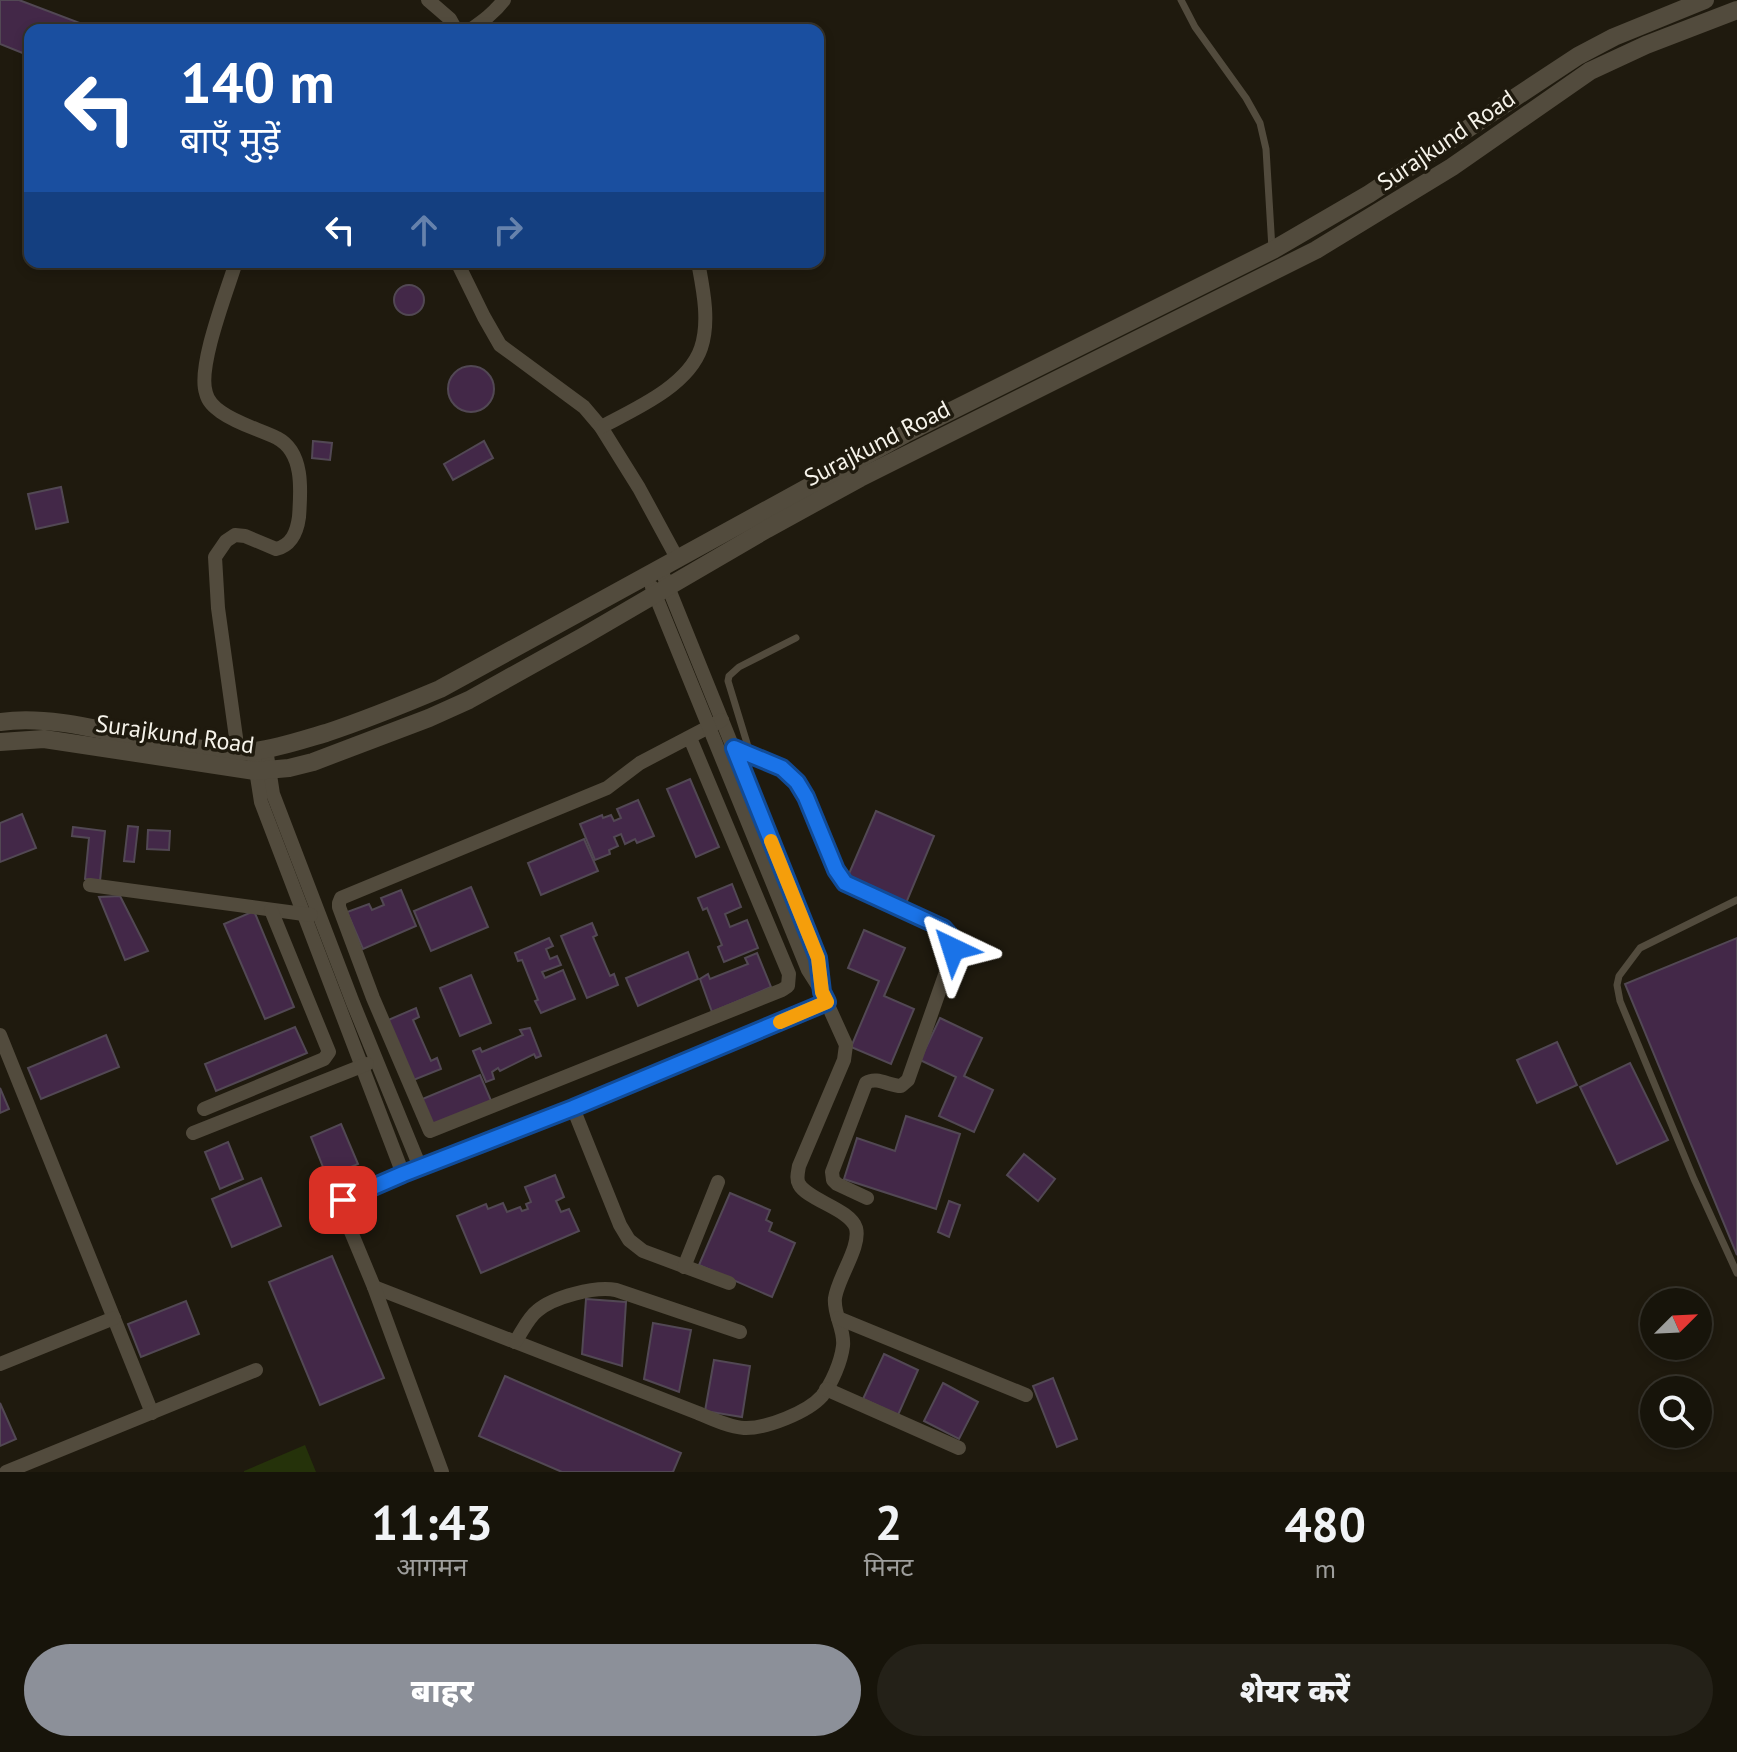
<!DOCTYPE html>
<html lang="hi">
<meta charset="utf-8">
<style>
:root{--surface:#17140a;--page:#242118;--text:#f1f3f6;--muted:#9e9e9c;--line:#36332b;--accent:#8c9099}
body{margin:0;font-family:"PT Sans","Noto Sans Devanagari",sans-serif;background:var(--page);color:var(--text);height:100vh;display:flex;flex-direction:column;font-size:30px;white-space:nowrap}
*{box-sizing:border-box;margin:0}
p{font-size:26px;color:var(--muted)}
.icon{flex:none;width:44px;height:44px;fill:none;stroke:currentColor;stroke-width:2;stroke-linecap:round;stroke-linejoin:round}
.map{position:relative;height:1472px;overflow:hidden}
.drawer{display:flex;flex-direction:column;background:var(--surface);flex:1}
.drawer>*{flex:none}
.hud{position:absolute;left:24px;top:24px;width:800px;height:244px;border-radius:16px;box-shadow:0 4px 12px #0003,0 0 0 2px var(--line);background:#1a4fa0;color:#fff;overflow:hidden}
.needle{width:52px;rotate:66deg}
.controls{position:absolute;left:1640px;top:1288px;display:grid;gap:16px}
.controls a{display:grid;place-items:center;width:72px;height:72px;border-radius:50%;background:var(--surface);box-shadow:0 4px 12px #0003,0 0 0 2px var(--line);font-size:40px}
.pin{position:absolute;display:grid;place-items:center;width:68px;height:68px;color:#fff;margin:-34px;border-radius:16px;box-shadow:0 4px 12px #0006}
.me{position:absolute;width:88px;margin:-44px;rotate:319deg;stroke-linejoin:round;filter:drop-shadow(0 0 6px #0008)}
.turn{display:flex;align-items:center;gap:28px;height:168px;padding:0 24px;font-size:36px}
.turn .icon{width:104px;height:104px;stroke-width:2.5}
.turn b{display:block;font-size:56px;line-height:68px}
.lanes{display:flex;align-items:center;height:76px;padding:0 24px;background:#0003;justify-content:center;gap:40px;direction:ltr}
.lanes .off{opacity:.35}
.eta{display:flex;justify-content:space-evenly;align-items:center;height:136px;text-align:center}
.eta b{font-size:48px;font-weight:800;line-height:56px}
.button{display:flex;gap:16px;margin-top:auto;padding:16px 24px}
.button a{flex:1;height:92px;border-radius:48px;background:var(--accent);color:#fff;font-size:32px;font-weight:800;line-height:92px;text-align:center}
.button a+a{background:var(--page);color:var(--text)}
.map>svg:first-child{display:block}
.green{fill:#25320a}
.building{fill:#432848;stroke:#524854;stroke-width:2}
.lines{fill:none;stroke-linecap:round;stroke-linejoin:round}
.service{stroke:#524b3d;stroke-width:7}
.minor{stroke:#524b3d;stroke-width:14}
.secondary{stroke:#524b3d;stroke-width:18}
.route-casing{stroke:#114b97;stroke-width:20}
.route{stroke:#1a73e8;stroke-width:14}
.slow{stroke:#f59e0b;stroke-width:14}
.labels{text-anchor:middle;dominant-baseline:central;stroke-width:7;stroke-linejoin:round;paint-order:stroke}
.street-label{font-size:24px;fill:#f6f3ea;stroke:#1f1a0e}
</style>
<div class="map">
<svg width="1737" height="1472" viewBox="0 0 1737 1472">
<rect width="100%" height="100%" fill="#1f1a0e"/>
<!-- green -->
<polygon class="green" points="305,1445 316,1472 244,1472 244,1471"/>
<!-- building -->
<g class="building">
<polygon points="0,0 19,0 85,25 83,30 30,30 30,56 0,44"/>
<circle cx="409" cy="300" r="15"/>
<circle cx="471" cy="389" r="23"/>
<polygon points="313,441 332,443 330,460 312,458"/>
<polygon points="484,441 493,458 453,480 444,464"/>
<polygon points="61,487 68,522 36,529 28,494"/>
<polygon points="690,779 719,847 696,857 667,789"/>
<polygon points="638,800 654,836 637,843 635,839 625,844 621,834 614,837 618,846 609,850 610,854 595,860 580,824 602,815 603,818 611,815 614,821 621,818 617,809"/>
<polygon points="876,811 934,836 904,908 845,883"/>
<polygon points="22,814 36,848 0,862 0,823"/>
<polygon points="128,826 138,827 134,862 124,861"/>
<polygon points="73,827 105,831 100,881 85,879 89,838 72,836"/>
<polygon points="148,830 170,831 169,850 147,849"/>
<polygon points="584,839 598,871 541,895 528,863"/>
<polygon points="732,884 741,907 725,914 730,927 747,920 758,948 724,962 718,947 722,945 707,908 703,910 698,898"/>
<polygon points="471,887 488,927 431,951 414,911"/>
<polygon points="401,890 416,926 363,949 347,912 369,904 372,910 384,905 381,898"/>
<polygon points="120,896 148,951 125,960 99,897"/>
<polygon points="254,911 294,1007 265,1019 224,924"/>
<polygon points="592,923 597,935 593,937 610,976 614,974 618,985 587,998 561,936"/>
<polygon points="864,930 905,948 884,996 914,1009 891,1064 851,1047 879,981 848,968"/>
<polygon points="549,938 553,946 546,949 550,959 557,956 561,965 542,972 545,978 563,970 575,999 541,1013 535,1001 538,1000 522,960 518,961 515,953"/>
<polygon points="1737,938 1737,1255 1625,984"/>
<polygon points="688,952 698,979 638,1006 626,978"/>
<polygon points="757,953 771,987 712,1012 700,979 708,974 710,979 748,964 745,958"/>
<polygon points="471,975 491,1023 460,1036 440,988"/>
<polygon points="416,1008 419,1017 413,1020 431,1061 437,1058 441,1069 411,1081 386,1021"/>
<polygon points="940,1018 982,1038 964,1076 993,1090 974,1132 939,1116 956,1077 920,1060"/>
<polygon points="295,1027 307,1053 216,1091 205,1064"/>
<polygon points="530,1028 541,1056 536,1058 534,1054 500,1071 498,1068 492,1072 494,1079 486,1082 473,1051 480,1048 482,1052 523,1035 520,1030"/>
<polygon points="106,1035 119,1067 41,1099 28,1068"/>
<polygon points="1557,1042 1577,1085 1537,1103 1517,1060"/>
<polygon points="1630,1063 1668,1140 1617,1164 1580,1087"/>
<polygon points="480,1075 492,1103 431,1128 420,1100"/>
<polygon points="0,1088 9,1109 0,1113"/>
<polygon points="906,1116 960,1134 936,1209 844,1179 857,1138 895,1151"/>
<polygon points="341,1124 358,1164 327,1177 311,1137"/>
<polygon points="228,1142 243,1179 220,1189 205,1152"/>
<polygon points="1024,1154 1055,1179 1038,1201 1007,1175"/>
<polygon points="555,1175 564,1197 556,1201 561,1212 569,1209 579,1231 481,1273 457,1216 486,1204 488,1209 503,1203 507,1212 520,1207 522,1211 528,1209 526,1204 531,1202 525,1187"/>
<polygon points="261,1178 281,1226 232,1247 212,1199"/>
<polygon points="730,1193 770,1210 766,1220 772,1223 769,1231 795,1243 772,1297 699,1265"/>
<polygon points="949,1201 960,1205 949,1237 938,1232"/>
<polygon points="332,1256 384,1378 320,1405 269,1282"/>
<polygon points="586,1299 626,1302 622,1366 582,1354"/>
<polygon points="186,1301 199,1334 141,1357 128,1324"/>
<polygon points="653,1323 691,1330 679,1392 644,1379"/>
<polygon points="884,1354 918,1370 898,1415 863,1399"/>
<polygon points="714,1360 750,1366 742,1417 705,1411"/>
<polygon points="505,1376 681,1453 673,1472 562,1472 479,1436"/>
<polygon points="1053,1378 1077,1439 1057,1447 1033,1386"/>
<polygon points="943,1383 978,1402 959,1439 924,1421"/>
<polygon points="0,1403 16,1439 0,1446"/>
</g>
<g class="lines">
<!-- service -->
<g class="service">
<polyline points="1181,0 1195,27 1246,98 1260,123 1266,149 1272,249"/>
<polyline points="750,753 728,681 729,676 739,667 796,638"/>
<polyline points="1737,900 1640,948 1619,976 1617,985 1620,1001 1694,1179 1737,1273"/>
</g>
<!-- minor -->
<g class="minor">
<polyline points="428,0 450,19 456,30"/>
<path d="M470,30C483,21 494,13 504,0"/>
<path d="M236,262C227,291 197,367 206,393C208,402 214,407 221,412C238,424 258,429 277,438C304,452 301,490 299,517C297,532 292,545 276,549L245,536L235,535L226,541L215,557L218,608L238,752"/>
<polyline points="457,262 484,317 500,345 584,407 601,427 639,488 677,558"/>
<path d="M601,427C635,409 688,386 701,348C710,321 703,289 698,262"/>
<polyline points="660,567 818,958 822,988"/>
<polyline points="690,738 789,974 788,986 782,990 430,1131 373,998 339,907 339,903 341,898 607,788 640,763 722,720"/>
<path d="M734,748L782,768L797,782L806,797L836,870L845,883L943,928C951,936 954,943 952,955L908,1080L901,1086C889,1086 877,1076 866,1083L832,1172L833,1180L837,1184L867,1198"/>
<polyline points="266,749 273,794 353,1003 420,1167"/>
<polyline points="253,751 261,802 403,1174"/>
<polyline points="90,885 311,915"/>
<polyline points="0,1035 152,1413"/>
<polyline points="573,1108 620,1225 629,1240 643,1251 729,1283"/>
<polyline points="204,1109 324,1059 329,1052 271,910"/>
<polyline points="193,1133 367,1064"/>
<polyline points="684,1267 718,1182"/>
<path d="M374,1287L698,1413C712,1419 729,1427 744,1428C766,1429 808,1412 822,1396C832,1383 841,1362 843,1346C845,1329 833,1314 835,1298C838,1277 861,1247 856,1228C850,1209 807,1200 799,1184C796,1179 798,1172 799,1166L844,1060L846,1045L822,992L808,970L652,587"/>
<polyline points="838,1318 1026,1395"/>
<path d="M515,1342C522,1332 528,1318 537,1311C553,1297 595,1286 616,1290L740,1332"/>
<polyline points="0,1364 114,1318"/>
<polyline points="826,1389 959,1448"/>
<polyline points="6,1472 256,1370"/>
<polyline points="442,1472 374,1287 342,1210 341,1203 343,1200 403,1174 573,1108 827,1002"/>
</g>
<!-- secondary -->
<g class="secondary">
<path d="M0,722C57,714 119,736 175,745C201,749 229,754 255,751C279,748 302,740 326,733C365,720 402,705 440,689L905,434L1273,250L1369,194L1578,56L1614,37L1705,0"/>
<polyline points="0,742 44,739 255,771 289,768 313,762 429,718 469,700 582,637 767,529 860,478 1316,250 1452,167 1590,71 1646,45 1737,10"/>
</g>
</g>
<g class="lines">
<!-- route casing -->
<g class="route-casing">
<polyline id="route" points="343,1200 403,1174 573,1108 827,1002 822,992 818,958 734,748 782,768 797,782 806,797 836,870 845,883 943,928 951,937 953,949"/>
</g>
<!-- route -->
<use href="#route" class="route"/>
<!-- slow -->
<polyline class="slow" points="771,841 818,958 822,992 827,1002 780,1022"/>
</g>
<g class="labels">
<!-- street labels -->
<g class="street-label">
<text transform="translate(1446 140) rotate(-34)">Surajkund Road</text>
<text transform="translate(877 443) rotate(-27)">Surajkund Road</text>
<text transform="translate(175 734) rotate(8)">Surajkund Road</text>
</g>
</g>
</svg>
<div class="controls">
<a><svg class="needle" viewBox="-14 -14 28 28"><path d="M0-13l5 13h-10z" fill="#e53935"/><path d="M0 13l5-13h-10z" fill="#9e9e9c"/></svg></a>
<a><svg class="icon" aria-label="search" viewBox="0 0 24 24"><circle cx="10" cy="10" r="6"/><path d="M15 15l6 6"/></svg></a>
</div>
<div class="pin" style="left:343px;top:1200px;background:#d93025"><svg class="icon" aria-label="arrive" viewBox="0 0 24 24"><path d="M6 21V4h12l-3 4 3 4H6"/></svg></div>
<svg class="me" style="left:953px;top:949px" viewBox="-20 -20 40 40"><path d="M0-17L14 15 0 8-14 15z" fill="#1a73e8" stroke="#fff" stroke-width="4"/></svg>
<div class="hud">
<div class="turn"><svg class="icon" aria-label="left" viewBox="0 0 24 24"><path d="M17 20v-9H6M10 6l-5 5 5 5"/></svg><div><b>140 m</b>बाएँ मुड़ें</div></div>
<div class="lanes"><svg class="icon" aria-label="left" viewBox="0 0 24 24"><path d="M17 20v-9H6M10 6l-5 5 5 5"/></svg><svg class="icon off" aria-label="ahead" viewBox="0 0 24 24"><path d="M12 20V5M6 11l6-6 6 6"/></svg><svg class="icon off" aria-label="right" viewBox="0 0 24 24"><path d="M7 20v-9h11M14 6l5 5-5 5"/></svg></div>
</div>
</div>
<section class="drawer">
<div class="eta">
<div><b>11:43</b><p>आगमन</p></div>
<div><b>2</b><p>मिनट</p></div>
<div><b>480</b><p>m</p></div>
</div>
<div class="button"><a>बाहर</a><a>शेयर करें</a></div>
</section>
